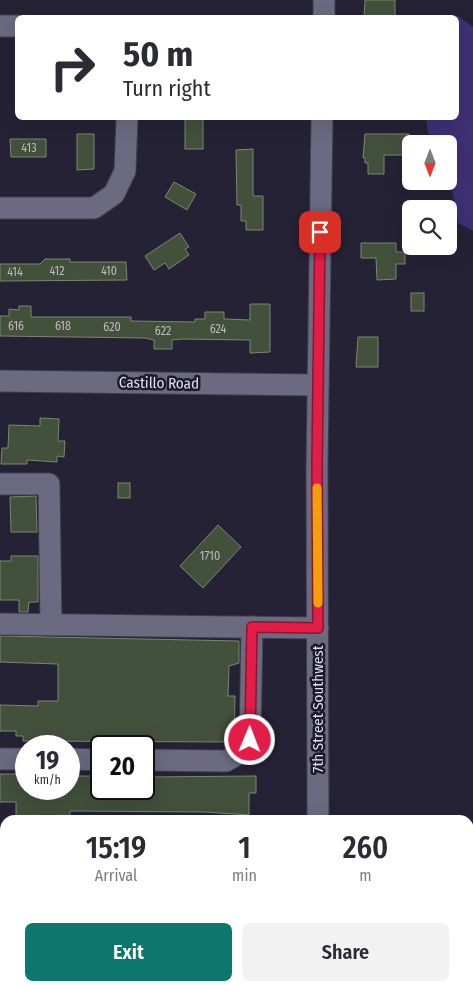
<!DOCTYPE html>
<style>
:root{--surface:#fff;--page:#f2f2f3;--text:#2b2b33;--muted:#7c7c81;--accent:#0f766e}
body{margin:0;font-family:"Fira Sans Condensed",sans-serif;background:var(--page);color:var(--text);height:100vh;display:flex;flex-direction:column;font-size:19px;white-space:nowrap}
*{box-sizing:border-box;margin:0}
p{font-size:16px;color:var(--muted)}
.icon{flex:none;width:28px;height:28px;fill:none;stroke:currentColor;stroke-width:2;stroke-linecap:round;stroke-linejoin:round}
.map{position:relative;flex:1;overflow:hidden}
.details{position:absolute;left:0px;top:815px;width:474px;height:176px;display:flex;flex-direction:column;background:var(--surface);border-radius:15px 15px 0 0;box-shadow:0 5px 20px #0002}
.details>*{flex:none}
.hud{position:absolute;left:15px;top:15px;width:444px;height:105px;border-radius:8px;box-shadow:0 5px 20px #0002;background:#fff;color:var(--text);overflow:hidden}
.needle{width:32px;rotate:180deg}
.controls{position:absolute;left:402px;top:135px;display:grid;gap:10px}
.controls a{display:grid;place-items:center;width:55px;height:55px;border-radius:8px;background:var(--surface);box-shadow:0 5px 20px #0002;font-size:25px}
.speed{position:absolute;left:15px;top:735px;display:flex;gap:10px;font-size:25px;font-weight:700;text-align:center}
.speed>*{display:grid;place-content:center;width:65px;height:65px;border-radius:50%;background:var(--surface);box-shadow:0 5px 20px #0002;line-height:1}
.speed small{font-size:12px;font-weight:400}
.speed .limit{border:2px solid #111;border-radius:8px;background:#fff;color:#111}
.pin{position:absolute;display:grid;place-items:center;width:42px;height:42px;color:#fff;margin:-21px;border-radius:10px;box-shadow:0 2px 8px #0006}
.me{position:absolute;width:55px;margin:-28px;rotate:1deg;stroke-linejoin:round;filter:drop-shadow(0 0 4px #0008)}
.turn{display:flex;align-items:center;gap:18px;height:105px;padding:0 25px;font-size:22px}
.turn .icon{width:65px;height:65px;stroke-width:2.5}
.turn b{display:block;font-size:35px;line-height:42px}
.eta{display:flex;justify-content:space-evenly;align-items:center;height:85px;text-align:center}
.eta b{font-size:30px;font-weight:600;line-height:35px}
.cta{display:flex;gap:10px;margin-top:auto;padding:10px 25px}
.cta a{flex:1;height:58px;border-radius:8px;background:var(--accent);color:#fff;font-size:20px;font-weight:600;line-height:58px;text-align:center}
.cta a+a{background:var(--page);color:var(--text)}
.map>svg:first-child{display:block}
.water{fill:#3e3074}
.building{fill:#43503c;stroke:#798771}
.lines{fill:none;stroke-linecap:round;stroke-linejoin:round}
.minor-casing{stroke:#403e4f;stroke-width:23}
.minor{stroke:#6c6a81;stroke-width:21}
.route-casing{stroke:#92132f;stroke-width:12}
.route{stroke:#e11d48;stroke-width:9}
.slow{stroke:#f59e0b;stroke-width:9}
.labels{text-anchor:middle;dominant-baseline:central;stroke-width:5;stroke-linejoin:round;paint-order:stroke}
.number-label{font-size:12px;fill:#b9bbc0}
.street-label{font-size:15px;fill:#e0dfec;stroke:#1b192b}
</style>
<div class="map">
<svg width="473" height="991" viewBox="0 0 473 991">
<rect width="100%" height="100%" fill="#252236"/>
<!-- water -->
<polygon class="water" points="458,16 473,27 473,231 458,223 449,173 449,144 445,144 428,133 426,118 456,118 456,18 439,17"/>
<!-- building -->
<g class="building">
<polygon points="365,0 395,0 395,18 364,18"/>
<rect x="185" y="118" width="18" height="31"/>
<polygon points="77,134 94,134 94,169 77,170"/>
<polygon points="365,134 409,134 409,155 384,155 384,174 368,174 368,163 365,163 365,158 363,158"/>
<polygon points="10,139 46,139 46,157 11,157"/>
<polygon points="253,149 253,196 263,196 263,230 246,230 246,221 241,221 241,205 237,205 236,150"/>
<polygon points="174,182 196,194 187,210 165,197"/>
<polygon points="180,233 189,247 185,249 189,255 169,269 165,263 154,270 145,256"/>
<polygon points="361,243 396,243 396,252 405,252 405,264 396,264 396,279 377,280 376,258 361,258"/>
<polygon points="45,259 70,259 70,262 126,262 127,280 0,281 0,264 40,264"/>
<rect x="411" y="293" width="13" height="18"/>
<polygon points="250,304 270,304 270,352 250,353 250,340 182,339 172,340 172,349 154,349 154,340 145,338 0,336 0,316 9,316 9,309 19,310 19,306 31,306 31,317 131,317 131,321 195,322 195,319 205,319 205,312 224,312 224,319 250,320"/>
<polygon points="358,337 378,337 378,367 356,367"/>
<polygon points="40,418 59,419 58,441 65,441 64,457 57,456 57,462 27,460 27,464 1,464 2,448 8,448 9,425 40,426"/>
<rect x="118" y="483" width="12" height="15"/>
<polygon points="36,496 37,532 11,532 10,497"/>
<polygon points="218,525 241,547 203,588 180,566"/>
<polygon points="11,556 38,556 38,602 29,602 28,612 19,612 19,600 0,600 0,561 11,561"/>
<polygon points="0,636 239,641 239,663 229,666 228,696 235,696 234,742 23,741 23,736 16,736 16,731 0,731 0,705 38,706 38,701 58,701 58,664 0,662"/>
<polygon points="0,774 26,774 26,789 69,789 69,776 101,776 101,789 144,789 144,777 256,776 256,793 249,793 249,815 204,812 70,811 70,816 35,816 35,819 16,820 16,802 0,802"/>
</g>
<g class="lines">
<!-- minor casing -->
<g class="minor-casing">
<g id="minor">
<polyline points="324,18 324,0"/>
<polyline points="0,26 18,26"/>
<polyline points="0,208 94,208 114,194 125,171 127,118"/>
<polyline points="0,381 318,385"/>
<polyline points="0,484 49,484 51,625"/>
<polyline points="0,624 318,628"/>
<polyline points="0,759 26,759"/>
<polyline points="69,759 101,760"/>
<polyline points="144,760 226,761 242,752 250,741 252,627"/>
<polyline points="318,820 317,466 322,118"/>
<polyline points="0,858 5,857"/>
<polyline points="469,917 473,917"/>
<polyline points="319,986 319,991"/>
<polyline points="433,991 433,986"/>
</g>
</g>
<!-- minor -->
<use href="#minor" class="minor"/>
</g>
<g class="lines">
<!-- route casing -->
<g class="route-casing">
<polyline id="route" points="250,740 252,627 318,628 317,466 320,232"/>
</g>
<!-- route -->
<use href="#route" class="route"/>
<!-- slow -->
<polyline class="slow" points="317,488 318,603"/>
</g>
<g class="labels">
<!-- number labels -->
<g class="number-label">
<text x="29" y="148">413</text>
<text x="57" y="271">412</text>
<text x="109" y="271">410</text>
<text x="15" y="272">414</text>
<text x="16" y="326">616</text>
<text x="63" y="326">618</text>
<text x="112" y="327">620</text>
<text x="218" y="329">624</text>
<text x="163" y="331">622</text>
<text x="210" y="556">1710</text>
</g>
<!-- street labels -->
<g class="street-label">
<text transform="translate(159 383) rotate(1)">Castillo Road</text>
<text transform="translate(318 709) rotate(-90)">7th Street Southwest</text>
</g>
</g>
</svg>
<div class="controls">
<a><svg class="needle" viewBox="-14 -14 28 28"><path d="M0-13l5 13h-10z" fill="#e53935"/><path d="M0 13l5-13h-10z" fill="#7c7c81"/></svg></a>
<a><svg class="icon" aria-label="search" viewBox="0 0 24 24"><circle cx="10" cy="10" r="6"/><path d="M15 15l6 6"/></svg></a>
</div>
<div class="speed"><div>19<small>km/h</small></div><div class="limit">20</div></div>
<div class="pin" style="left:320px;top:232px;background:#d93025"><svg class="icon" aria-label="arrive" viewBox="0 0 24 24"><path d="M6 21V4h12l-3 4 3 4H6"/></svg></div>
<svg class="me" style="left:250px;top:740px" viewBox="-20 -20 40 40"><circle r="17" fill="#e11d48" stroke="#fff" stroke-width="3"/><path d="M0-11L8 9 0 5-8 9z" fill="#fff"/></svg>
<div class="hud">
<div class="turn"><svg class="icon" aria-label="right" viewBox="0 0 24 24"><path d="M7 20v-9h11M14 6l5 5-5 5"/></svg><div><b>50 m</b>Turn right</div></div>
</div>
<section class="details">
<div class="eta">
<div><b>15:19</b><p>Arrival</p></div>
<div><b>1</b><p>min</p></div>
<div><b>260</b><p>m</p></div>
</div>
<div class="cta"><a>Exit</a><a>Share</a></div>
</section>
</div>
